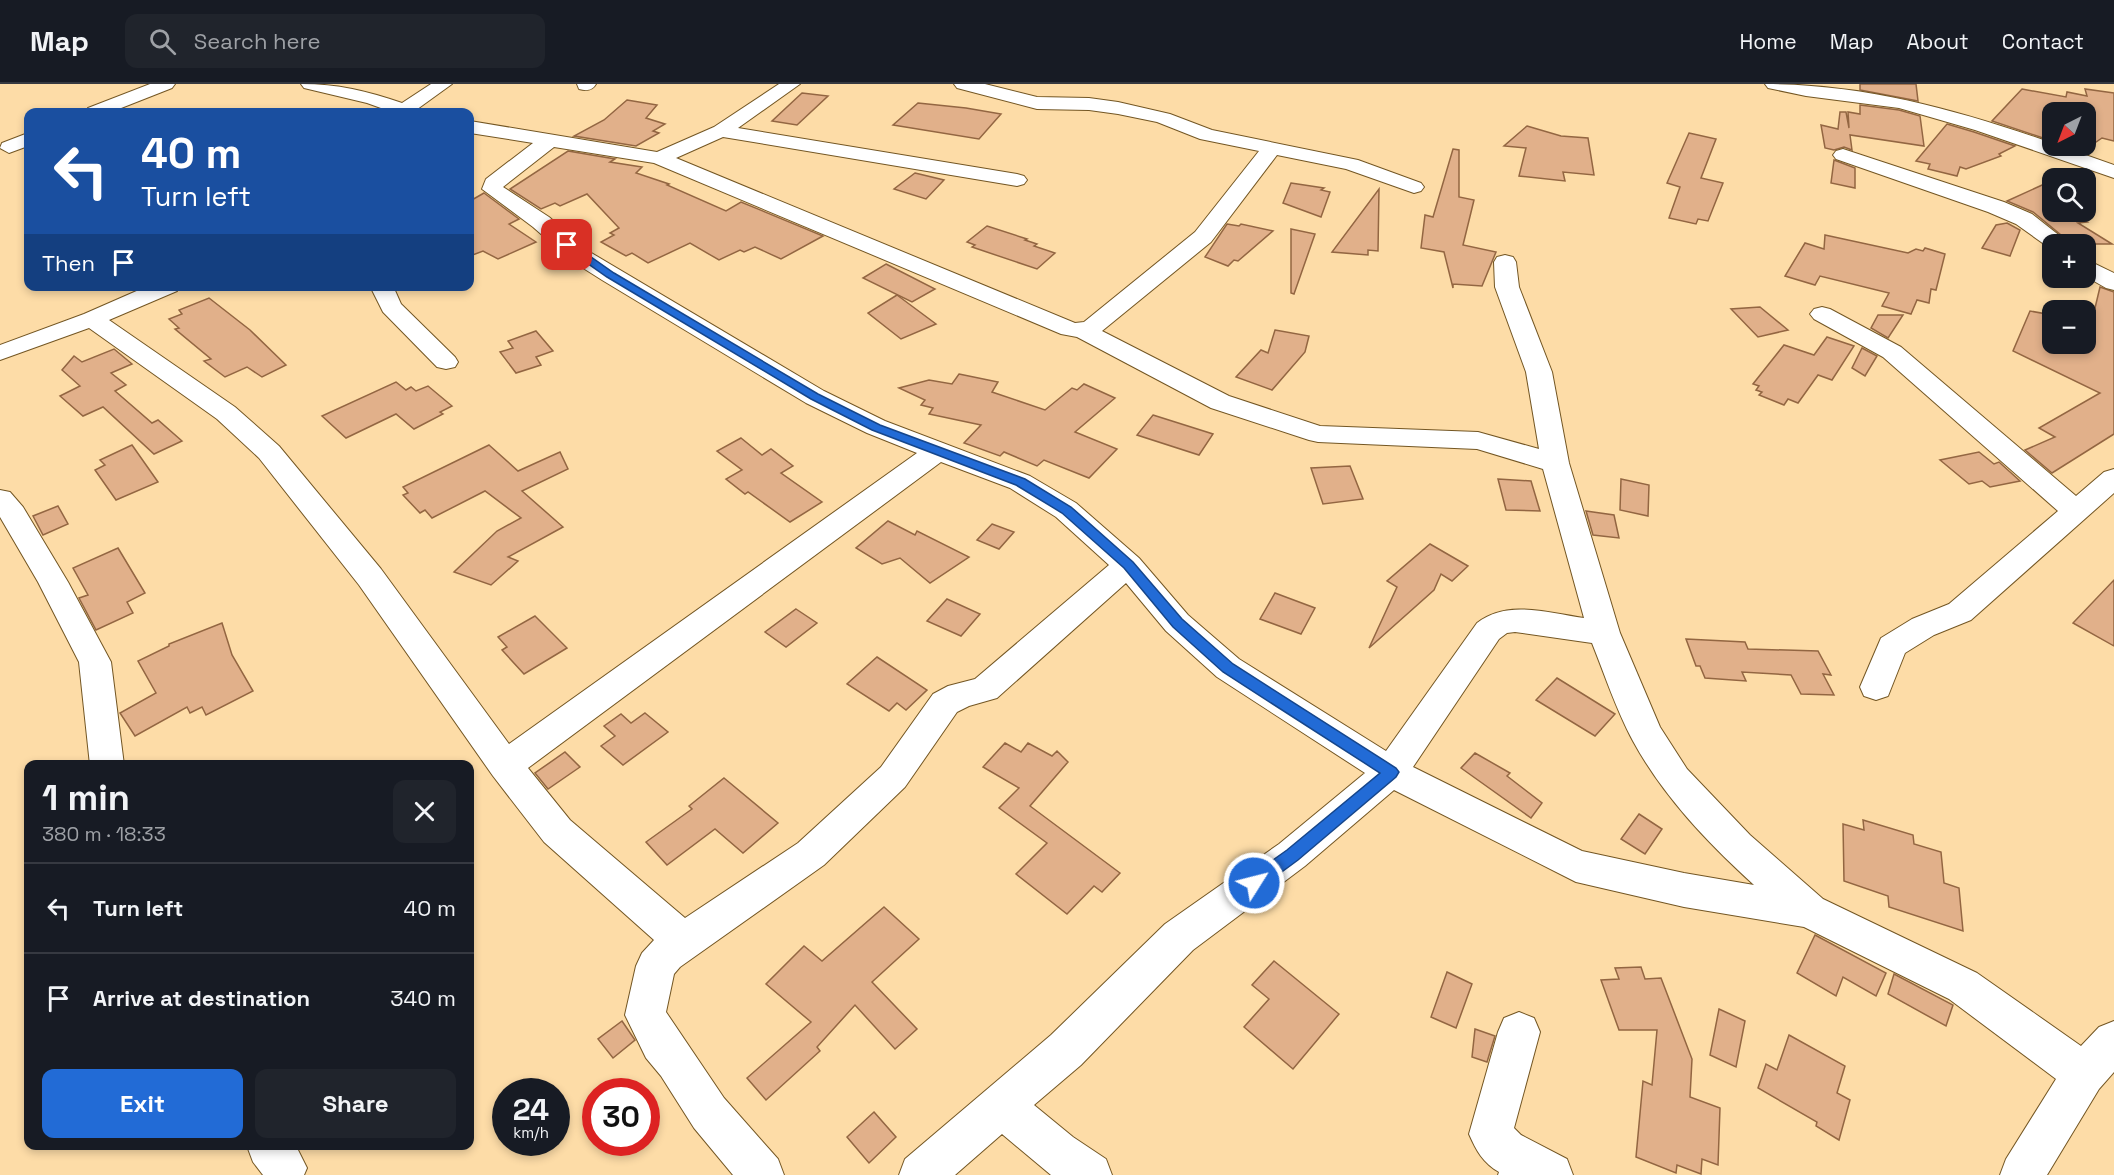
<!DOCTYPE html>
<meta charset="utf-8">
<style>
:root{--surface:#171b24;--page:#20242c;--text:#f1f3f6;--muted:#9ea1a6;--line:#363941;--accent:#226bd6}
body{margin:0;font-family:"Space Grotesk",sans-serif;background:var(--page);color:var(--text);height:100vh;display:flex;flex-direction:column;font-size:22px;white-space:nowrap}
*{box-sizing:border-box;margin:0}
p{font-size:20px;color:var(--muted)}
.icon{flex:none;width:33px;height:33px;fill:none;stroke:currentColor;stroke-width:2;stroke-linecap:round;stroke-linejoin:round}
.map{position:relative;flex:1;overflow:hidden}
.details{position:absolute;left:24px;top:676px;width:450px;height:390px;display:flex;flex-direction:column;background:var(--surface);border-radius:12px;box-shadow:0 3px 9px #0003}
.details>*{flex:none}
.guide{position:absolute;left:24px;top:24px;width:450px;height:183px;border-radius:12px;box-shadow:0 3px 9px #0003;background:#1a4fa0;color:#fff;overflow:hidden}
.needle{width:39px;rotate:222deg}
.tools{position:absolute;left:2042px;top:18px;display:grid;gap:12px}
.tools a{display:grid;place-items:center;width:54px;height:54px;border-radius:12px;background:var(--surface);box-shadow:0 3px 9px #0003;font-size:30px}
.speed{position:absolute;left:492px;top:994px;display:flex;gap:12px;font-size:30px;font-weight:700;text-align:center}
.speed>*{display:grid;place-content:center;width:78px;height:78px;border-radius:50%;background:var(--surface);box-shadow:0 3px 9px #0003;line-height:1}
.speed small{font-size:15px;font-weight:400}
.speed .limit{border:9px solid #d22;background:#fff;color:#111}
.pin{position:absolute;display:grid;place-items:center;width:51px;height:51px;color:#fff;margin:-26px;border-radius:12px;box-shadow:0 3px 9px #0006}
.me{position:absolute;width:66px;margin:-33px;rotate:54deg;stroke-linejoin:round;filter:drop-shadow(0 0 4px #0008)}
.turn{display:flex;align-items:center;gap:21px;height:126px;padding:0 18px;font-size:27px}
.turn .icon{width:78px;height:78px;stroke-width:2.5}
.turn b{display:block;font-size:42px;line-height:51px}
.then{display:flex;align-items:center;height:57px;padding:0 18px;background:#0003;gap:12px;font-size:22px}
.round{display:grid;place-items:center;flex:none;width:63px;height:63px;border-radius:12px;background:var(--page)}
.head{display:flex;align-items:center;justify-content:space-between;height:102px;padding:0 18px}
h1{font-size:36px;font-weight:700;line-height:45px}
.button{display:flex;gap:12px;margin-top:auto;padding:12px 18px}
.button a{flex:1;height:69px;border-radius:12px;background:var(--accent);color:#fff;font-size:24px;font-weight:700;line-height:69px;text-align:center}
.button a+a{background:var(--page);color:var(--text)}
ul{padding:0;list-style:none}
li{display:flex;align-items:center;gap:18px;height:90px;padding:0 18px;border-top:2px solid var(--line)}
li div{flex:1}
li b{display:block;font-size:22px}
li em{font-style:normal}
header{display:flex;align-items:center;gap:36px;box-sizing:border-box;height:84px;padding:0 30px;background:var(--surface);border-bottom:2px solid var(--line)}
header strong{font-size:28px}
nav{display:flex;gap:33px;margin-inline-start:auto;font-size:21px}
.search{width:420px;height:54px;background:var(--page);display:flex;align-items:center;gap:15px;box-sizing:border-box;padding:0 21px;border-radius:12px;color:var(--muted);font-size:22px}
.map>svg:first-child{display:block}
.building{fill:#e1b08a;stroke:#936642;stroke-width:1.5}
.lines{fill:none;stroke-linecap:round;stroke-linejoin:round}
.minor-casing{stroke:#735623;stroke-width:2}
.minor{fill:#fff;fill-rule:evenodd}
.route{fill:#226bd6;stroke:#16468b;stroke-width:1.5}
</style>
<header>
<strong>Map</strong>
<div class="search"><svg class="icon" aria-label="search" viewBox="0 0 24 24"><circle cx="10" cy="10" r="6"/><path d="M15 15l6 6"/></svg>Search here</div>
<nav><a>Home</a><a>Map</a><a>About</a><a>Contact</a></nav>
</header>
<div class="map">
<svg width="2114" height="1091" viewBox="0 0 2114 1091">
<rect width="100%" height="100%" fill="#fddca7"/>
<!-- building -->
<g class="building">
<polygon points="1860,0 1916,0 1918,17 1860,6"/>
<polygon points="2022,5 2066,13 2067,8 2087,12 2085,5 2114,9 2114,57 2102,54 2083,67 2066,62 2085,62 2085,28 2052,28 2052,57 1992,37"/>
<polygon points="802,9 828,12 797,41 772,37"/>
<polygon points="627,16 657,21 646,34 665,40 653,47 659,49 636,62 574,52 604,36"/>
<polygon points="918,19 966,24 1001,30 979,55 893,41"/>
<polygon points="1860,21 1899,26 1920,32 1924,62 1850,51 1852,66 1844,63 1834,66 1825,64 1821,41 1838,45 1840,28 1846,28 1849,44 1848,28 1860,30"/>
<polygon points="1947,40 1974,48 2015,62 1999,70 2001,72 1966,85 1960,83 1957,92 1928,85 1930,80 1916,77"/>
<polygon points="1527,42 1561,52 1588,54 1594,91 1563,88 1565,97 1519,92 1526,64 1504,62"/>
<polygon points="1689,49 1716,55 1701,94 1723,99 1708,137 1698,135 1696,140 1669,134 1680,103 1667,99"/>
<polygon points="1453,65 1459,66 1459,113 1474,116 1463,161 1496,168 1482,202 1453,200 1453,204 1444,168 1421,164 1425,131 1433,133"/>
<polygon points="568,67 615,75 610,78 642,83 636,89 669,100 667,101 726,127 741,118 823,152 781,175 755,163 744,168 740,166 719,176 690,159 648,179 632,169 626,172 601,158 614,151 610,149 619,144 587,110 560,122 555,119 541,125 510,105"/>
<polygon points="1834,76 1855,84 1855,104 1831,99"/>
<polygon points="915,89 944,96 926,115 894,105"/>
<polygon points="2051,97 2052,128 2068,128 2087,138 2078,139 2112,160 2072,160 2033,128 2007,117"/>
<polygon points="1291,99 1324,104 1321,106 1330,108 1321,133 1283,119"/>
<polygon points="1379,105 1378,167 1368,166 1368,171 1332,168"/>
<polygon points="484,109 519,135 509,140 536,158 498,175 483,167 470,172 470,117"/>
<polygon points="2007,139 2020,146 2010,172 1982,164 1996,141"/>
<polygon points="1227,140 1239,142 1241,140 1273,147 1238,177 1234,176 1228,182 1205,173"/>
<polygon points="987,142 1027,155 1025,156 1037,160 1034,162 1055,169 1037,185 972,163 975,161 967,158"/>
<polygon points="1291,145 1315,150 1294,210 1291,209"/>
<polygon points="1825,151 1908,169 1916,165 1923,167 1925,164 1945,170 1936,206 1931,205 1929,219 1917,216 1911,230 1882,222 1889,209 1820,192 1815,201 1785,192 1805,159 1824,165"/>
<polygon points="886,180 935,205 912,218 863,194"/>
<polygon points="2100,203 2114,208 2114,350 2052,389 2025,366 2055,353 2039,344 2100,309 2013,267 2030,227 2052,231 2052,260 2085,260 2085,226 2076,226 2077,220 2095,224"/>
<polygon points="897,211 936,240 901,255 868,229"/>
<polygon points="209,214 250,246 286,281 262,293 247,283 225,293 204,277 211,275 175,245 179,244 169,235 182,230 179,226"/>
<polygon points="1760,223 1788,246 1758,253 1731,225"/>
<polygon points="1878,231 1903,231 1888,254 1871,244"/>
<polygon points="1275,246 1309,252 1305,268 1272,306 1236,293 1261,266 1268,269"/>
<polygon points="536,247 553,267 536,273 541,281 516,289 500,268 513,264 508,257"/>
<polygon points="1827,253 1854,262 1832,296 1818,291 1798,319 1788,315 1784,321 1759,311 1762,308 1756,306 1759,302 1753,300 1784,261 1814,271"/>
<polygon points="1862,264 1877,272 1865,292 1852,284"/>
<polygon points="114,265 132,280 111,289 126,301 115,307 152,339 158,336 182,357 154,370 103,323 83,332 60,312 80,302 62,286 74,272 82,278"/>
<polygon points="959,290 998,298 992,308 1045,326 1072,304 1077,306 1084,300 1115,314 1075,348 1117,365 1089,394 1044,376 1037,382 1004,368 1000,372 964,359 981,341 929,330 933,324 921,321 925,316 899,304 929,296 952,300"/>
<polygon points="396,298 406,306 411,303 416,307 428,302 452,322 440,328 443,330 414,345 396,330 346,354 322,332"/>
<polygon points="1153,331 1213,350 1199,371 1137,351"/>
<polygon points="741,354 762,371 771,365 793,382 781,389 822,418 790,438 748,408 745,410 726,395 742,386 717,367"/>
<polygon points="132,361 158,398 116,416 95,386 105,381 100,376"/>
<polygon points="489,361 518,387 560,368 568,385 522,407 563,443 508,473 518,477 491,501 454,488 497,447 521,434 485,407 432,434 425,426 420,429 403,411 408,409 403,403"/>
<polygon points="1979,368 1994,380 1999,378 2020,397 1990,403 1982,397 1969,400 1940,376"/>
<polygon points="1350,382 1363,415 1323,420 1311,384"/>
<polygon points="1498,395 1531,397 1540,427 1506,426"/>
<polygon points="1621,395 1649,401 1648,432 1620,426"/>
<polygon points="58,422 68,440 43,451 33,432"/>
<polygon points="1586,427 1614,431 1619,454 1593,451"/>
<polygon points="888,437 915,451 917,447 969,473 930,499 900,474 882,480 856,464"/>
<polygon points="992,440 1014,448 999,465 977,456"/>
<polygon points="1430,460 1468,482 1452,497 1441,490 1434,506 1369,564 1397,503 1387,497"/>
<polygon points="118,464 145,509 127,518 133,529 96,546 79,514 88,511 73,484"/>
<polygon points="2114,496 2114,562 2073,539"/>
<polygon points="1275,509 1315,524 1301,550 1260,535"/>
<polygon points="947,515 980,530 961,552 927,537"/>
<polygon points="796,525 817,539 786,563 765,548"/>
<polygon points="535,532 567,564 524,590 502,566 507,563 498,553"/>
<polygon points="222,539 232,571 253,607 206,631 202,623 190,629 187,623 135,652 120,629 156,609 138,577 169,562 169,560"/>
<polygon points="1686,555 1745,558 1748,565 1818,567 1831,591 1823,590 1834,611 1801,610 1791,591 1742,588 1746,597 1705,594 1700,582 1696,582"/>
<polygon points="877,573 927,606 906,626 897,619 889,627 847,600"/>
<polygon points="1557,594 1615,630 1595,652 1536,616"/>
<polygon points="645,629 668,648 623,681 601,662 615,652 604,642 621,630 631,639"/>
<polygon points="1005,659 1021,668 1028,659 1052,672 1057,667 1068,678 1030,722 1120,789 1102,808 1094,802 1067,830 1016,790 1047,759 999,724 1019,704 983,683"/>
<polygon points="565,668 580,683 548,705 535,689"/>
<polygon points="1475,669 1510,689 1507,692 1542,719 1531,734 1461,684"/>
<polygon points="724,694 778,739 743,769 715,745 667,781 646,758 692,725 689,722"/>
<polygon points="1639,730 1662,745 1645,770 1621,755"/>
<polygon points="1863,736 1913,751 1914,760 1941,768 1944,799 1959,804 1963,847 1889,823 1888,812 1844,797 1843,740 1864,746"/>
<polygon points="884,823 919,855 872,898 917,945 895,965 855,921 817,963 820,967 766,1016 747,994 811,938 766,900 804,862 822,877"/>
<polygon points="1815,851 1886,889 1876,912 1843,893 1836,912 1797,889"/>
<polygon points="1274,877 1339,930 1293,985 1244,943 1269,915 1252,901"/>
<polygon points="1641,883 1645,895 1661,894 1692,975 1690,1013 1720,1024 1718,1081 1702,1075 1701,1090 1677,1081 1676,1089 1636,1073 1643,997 1652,1001 1657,946 1619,946 1601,896 1619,895 1615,884"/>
<polygon points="1447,888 1472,900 1456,944 1431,933"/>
<polygon points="1894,890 1953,921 1946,942 1888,910"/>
<polygon points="1719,925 1745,937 1736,983 1710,971"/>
<polygon points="622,937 635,956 613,974 598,955"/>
<polygon points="1475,945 1495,952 1487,978 1472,973"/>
<polygon points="1789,951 1845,982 1837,1009 1850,1016 1839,1056 1816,1042 1817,1038 1758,1004 1766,980 1777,986"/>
<polygon points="874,1028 896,1053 869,1079 847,1053"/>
</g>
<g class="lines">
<!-- minor casing -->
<g class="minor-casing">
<g id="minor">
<polygon points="150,0 175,0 172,4 111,28 86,28 88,24"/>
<path d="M301,0C338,0 367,7 402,19L431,0H452L416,26L417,28H392L367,19L304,4Z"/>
<path d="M577,0H596C592,7 586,7 579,5Z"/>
<path d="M779,0H800L738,44L1017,90L1024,92L1027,96L1024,100L1017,102L723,53L676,74L1075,239L1084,238L1195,148L1259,67L1200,55L1157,38L1118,30L1089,26L1037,25L957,4L954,0H985L1037,13L1089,14L1118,18L1170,30L1212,46L1358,76L1421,99L1424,103L1421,107L1414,109L1346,85L1277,71L1211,158L1102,247L1229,312L1320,342L1478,348L1539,365L1526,288L1495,203L1494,178L1497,173L1505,171L1513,173L1516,178L1519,203L1552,288L1569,379L1620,549L1660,643L1687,685L1750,751L1823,815L1977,889L2081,962L2099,943L2114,937V988L2099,1005L2047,1091H2000L2006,1075L2056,995L1949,915L1804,843L1684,823L1576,798L1394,706L1305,782L1193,866L1081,981L1034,1021L1073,1053L1106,1075L1112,1091H1051L1002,1050L955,1091H899L905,1075L1051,951L1165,840L1279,760L1365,689L1217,593L1166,547L1126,499L997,614L969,622L957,628L905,703L824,781L680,883L674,890L666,928L724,1014L778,1075L784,1091H733L694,1044L661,992L646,974L625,931L636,882L642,869L654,856L544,758L493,692L359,501L259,374L217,335L89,244L0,276V261L84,230L148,202H180L177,207L109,236L235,323L279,362L381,485L509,660L917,369L867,349L806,319L602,196L572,177L533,143L482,105L486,95L533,59L470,49V37L657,68L714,43ZM554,63L654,79L1061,250L1077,253L1211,324L1309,356L1318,358L1477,365L1543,385L1584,534C1549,529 1507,515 1477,539L1386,667L1239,575L1188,531L1139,474L1076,419L1030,392L885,337L824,307L588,167L549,133L503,103ZM941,378L1010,404L1056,433L1109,481L975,595L948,602L933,610L881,683L798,759L685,834L570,736L528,684ZM1515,548L1592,559C1605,591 1616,626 1633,657C1663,712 1707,758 1754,801L1684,789L1582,767L1413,683L1499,555L1507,549Z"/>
<path d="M1765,0C1865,0 1958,26 2052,59V62H2060L2114,81V94L1975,46L1899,24L1806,12L1768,4Z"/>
<polygon points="28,49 28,62 9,69 0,64 2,59"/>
<polygon points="1843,65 2004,118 2032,130 2070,160 2052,160 2051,165 2016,140 1988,128 1836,75 1833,71 1836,67"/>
<polygon points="2085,175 2114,189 2114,206 2106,204 2085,192"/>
<polygon points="370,202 393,202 401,220 455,273 458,278 455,283 446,285 437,283 383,228"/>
<polygon points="1822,223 1830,225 1901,263 2076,412 2104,388 2114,385 2114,409 1971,536 1934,551 1905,569 1888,612 1876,616 1864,612 1860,603 1881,554 1912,535 1949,520 2058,427 1883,273 1814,235 1810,230 1814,225"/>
<polygon points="0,406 10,408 23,423 68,498 111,578 124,681 90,681 79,578 38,498 0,433"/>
<path d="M1519,928L1534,934L1540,948L1514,1044L1521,1051L1567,1075L1573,1091H1498L1499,1088C1483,1079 1476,1066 1469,1050L1498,948L1504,934Z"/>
<polygon points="247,1062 296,1062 307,1084 304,1091 263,1091 253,1078"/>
</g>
</g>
<!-- minor -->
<use href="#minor" class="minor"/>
</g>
<!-- route -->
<polygon class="route" points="564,159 571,159 614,189 818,310 880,341 1025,395 1071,423 1133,478 1182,535 1233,580 1396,684 1399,688 1396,693 1298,776 1260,804 1254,806 1249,804 1246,799 1249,793 1287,766 1380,689 1223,588 1173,543 1124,484 1062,429 1016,401 872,346 811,315 607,193 564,163"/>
</svg>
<div class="tools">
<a><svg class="needle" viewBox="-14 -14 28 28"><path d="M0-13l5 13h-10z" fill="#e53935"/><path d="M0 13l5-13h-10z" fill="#9ea1a6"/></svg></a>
<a><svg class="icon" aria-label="search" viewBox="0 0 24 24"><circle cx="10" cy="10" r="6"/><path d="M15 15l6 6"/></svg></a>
<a>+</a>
<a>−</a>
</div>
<div class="speed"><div>24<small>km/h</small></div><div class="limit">30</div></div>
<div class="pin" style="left:567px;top:161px;background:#d93025"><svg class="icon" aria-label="arrive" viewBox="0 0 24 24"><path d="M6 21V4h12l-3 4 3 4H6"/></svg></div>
<svg class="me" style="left:1254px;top:799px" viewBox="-20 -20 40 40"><circle r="17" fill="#226bd6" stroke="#fff" stroke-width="3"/><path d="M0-11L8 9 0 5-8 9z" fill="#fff"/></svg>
<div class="guide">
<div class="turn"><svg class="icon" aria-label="left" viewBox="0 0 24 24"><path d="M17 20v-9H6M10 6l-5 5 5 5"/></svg><div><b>40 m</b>Turn left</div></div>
<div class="then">Then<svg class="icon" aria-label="arrive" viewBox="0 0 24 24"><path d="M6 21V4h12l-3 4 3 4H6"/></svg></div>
</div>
<section class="details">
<div class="head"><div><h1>1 min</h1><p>380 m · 18:33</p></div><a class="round"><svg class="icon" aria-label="close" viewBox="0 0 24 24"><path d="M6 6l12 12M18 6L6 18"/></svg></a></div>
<ul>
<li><svg class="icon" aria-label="left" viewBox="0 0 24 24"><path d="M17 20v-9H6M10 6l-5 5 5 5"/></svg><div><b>Turn left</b></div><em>40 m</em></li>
<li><svg class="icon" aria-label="arrive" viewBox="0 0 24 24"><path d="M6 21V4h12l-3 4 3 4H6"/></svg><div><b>Arrive at destination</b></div><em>340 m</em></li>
</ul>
<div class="button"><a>Exit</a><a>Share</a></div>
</section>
</div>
